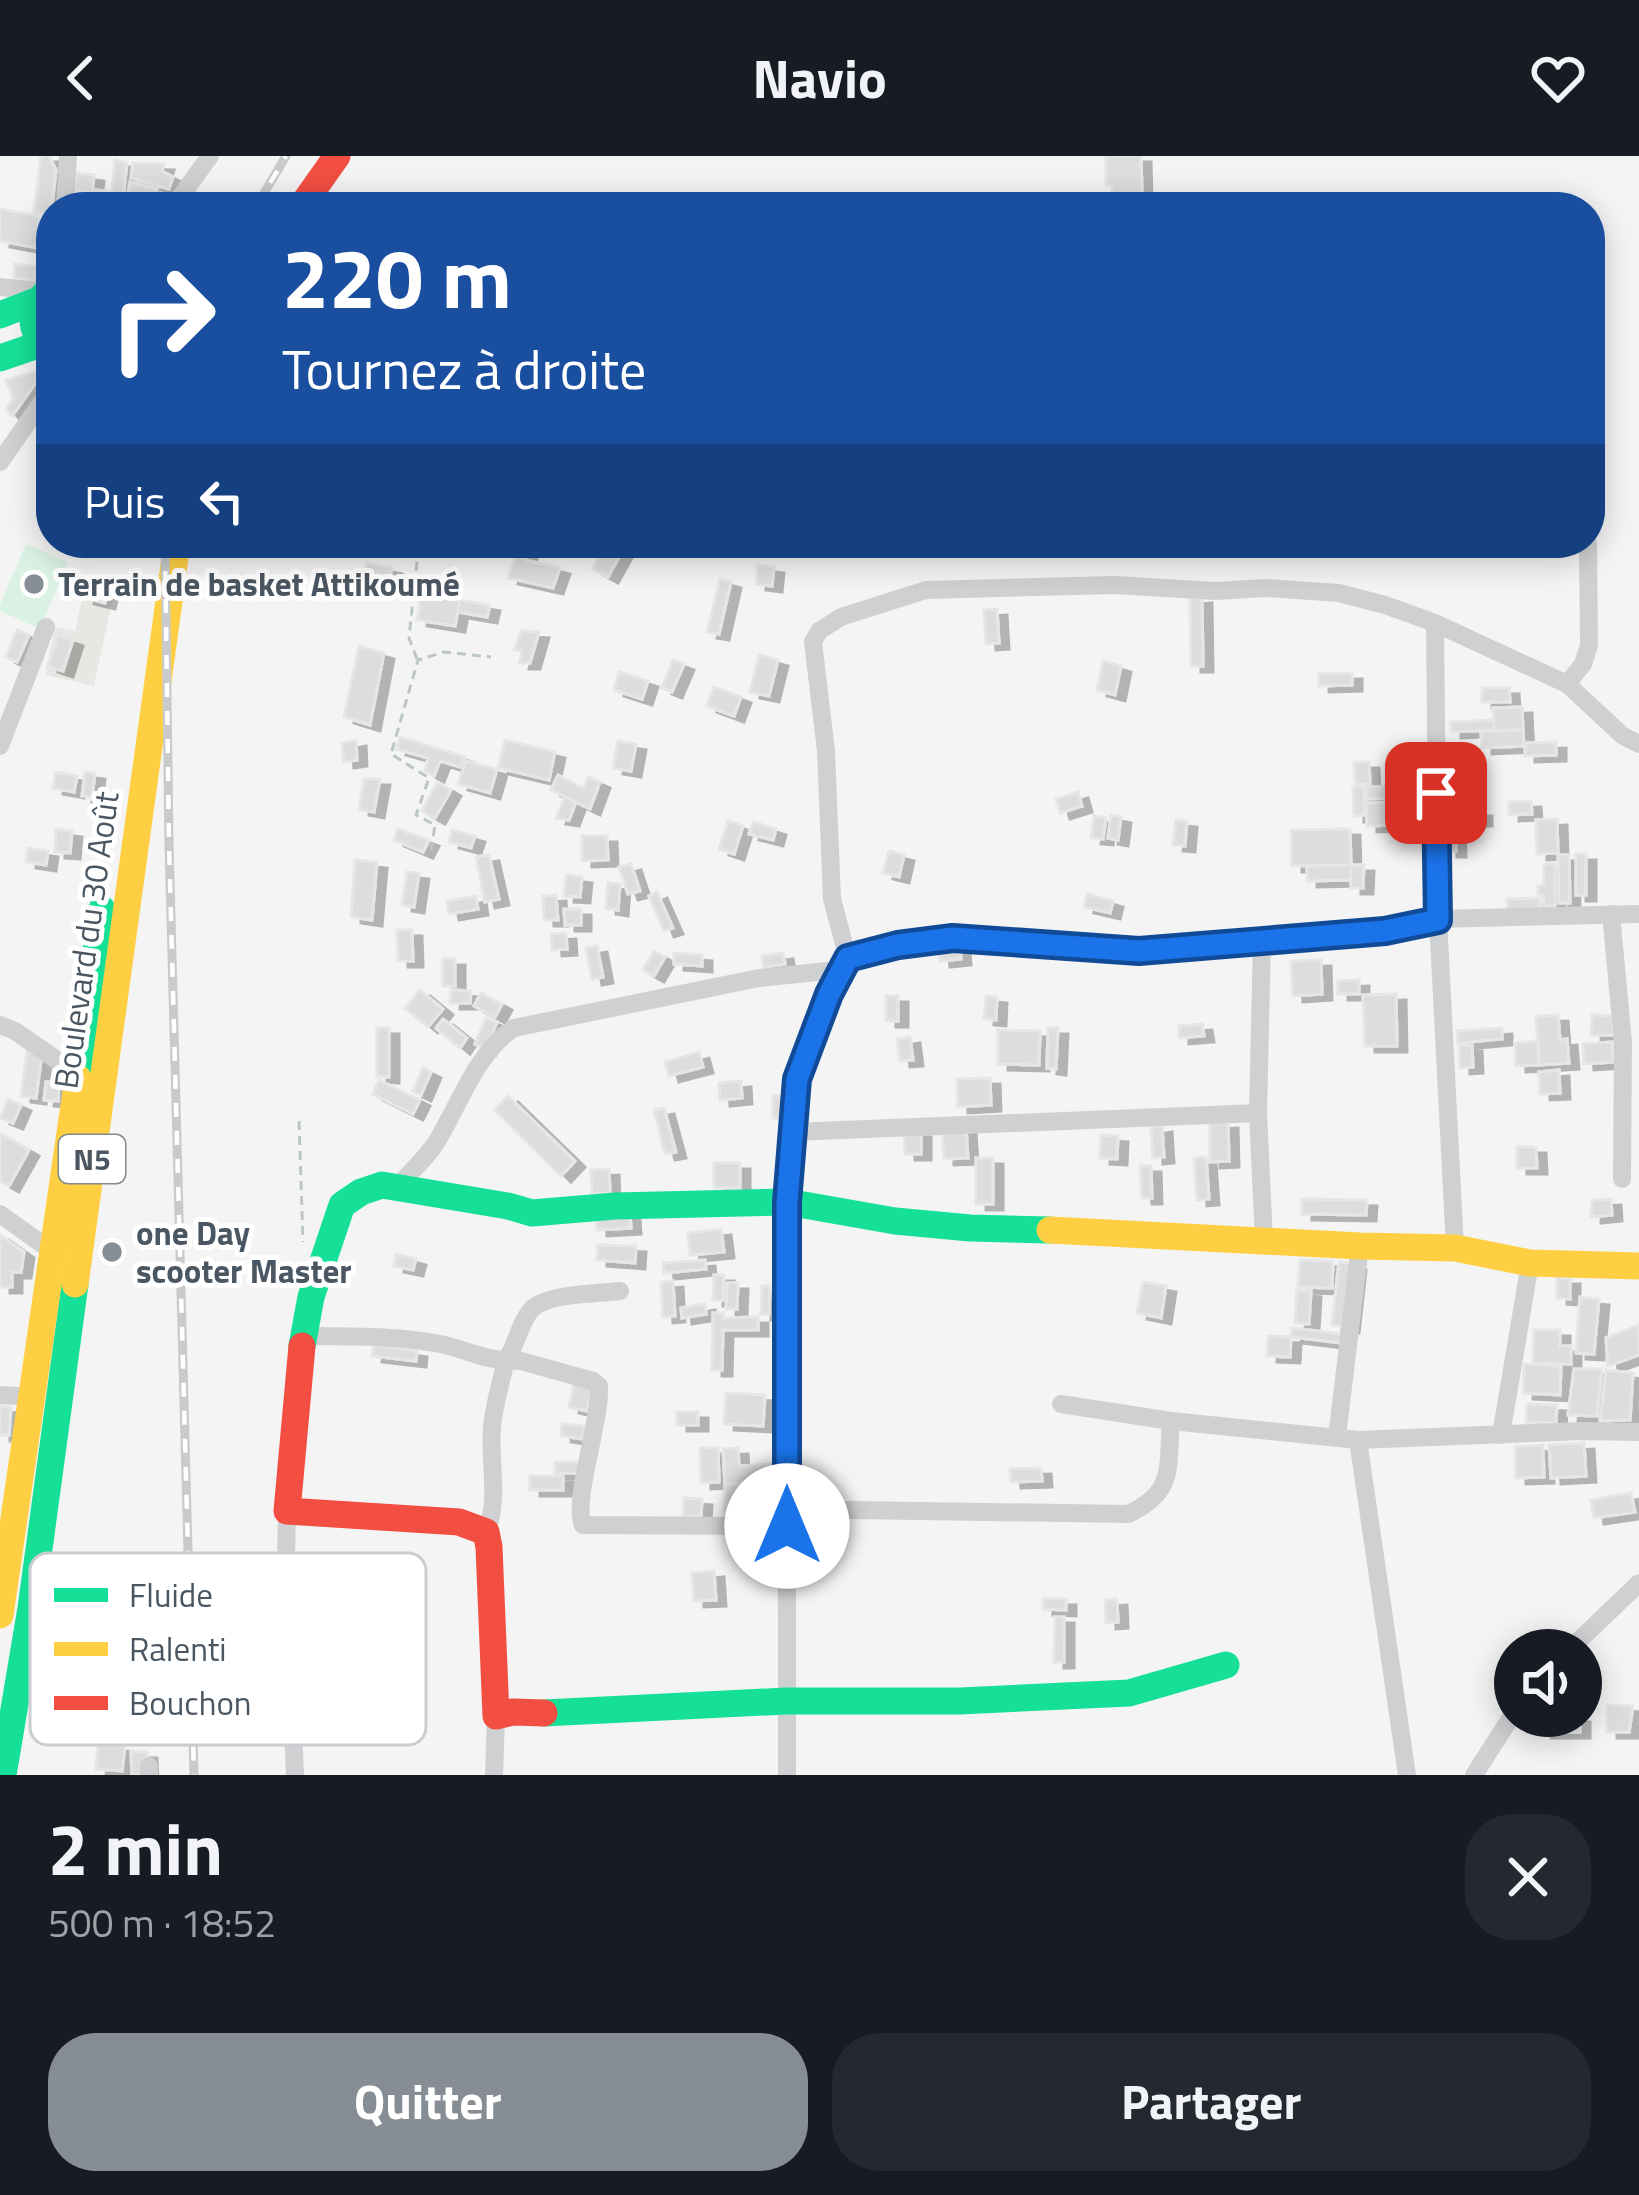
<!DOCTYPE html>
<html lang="fr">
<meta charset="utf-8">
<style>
:root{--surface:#171b24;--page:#242831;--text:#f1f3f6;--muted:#9ea1a6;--accent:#868d94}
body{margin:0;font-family:"Titillium Web",sans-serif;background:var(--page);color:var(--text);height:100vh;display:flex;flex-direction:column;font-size:45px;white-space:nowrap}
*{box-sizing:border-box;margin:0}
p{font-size:39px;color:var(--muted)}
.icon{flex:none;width:66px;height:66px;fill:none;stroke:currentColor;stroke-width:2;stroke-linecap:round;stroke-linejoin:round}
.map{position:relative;height:1619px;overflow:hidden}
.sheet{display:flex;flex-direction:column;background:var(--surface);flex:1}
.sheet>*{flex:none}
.guide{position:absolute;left:36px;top:36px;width:1569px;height:366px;border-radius:48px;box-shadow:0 6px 30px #0003;background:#1a4fa0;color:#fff;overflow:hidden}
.tools{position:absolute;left:1494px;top:1473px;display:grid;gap:24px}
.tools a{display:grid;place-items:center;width:108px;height:108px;border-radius:50%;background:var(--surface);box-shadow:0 6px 30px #0003;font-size:60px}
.pin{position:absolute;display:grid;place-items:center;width:102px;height:102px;color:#fff;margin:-51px;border-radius:24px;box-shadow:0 6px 18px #0006}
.me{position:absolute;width:132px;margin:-66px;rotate:0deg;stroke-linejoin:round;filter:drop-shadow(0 0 9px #0008)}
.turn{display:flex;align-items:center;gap:42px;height:252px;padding:0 48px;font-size:54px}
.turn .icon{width:156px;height:156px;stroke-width:2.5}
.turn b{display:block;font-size:84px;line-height:102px}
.then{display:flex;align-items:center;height:114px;padding:0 48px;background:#0003;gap:24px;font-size:45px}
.round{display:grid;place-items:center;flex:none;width:126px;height:126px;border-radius:48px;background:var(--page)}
.overview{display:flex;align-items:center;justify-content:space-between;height:204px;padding:0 48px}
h1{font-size:72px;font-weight:700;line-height:90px}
.primary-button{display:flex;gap:24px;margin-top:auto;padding:24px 48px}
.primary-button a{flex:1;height:138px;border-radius:48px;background:var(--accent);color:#fff;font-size:48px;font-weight:700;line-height:138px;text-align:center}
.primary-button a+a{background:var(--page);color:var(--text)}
header{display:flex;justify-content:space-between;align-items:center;height:156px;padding:0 48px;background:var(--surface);font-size:54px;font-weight:700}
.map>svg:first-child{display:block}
.commercial{fill:#e8e7e3}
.green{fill:#d9f2e3}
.building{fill:#ddddde;stroke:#e5e6e7;stroke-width:3;filter:url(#shadow)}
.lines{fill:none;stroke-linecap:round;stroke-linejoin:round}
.path{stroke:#bcc7c4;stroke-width:3;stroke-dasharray:9 6;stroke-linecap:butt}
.street{stroke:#ced0d2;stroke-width:18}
.fast{stroke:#16e098;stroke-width:27}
.slow{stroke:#ffcf43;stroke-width:27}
.jam{stroke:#f24e42;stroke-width:27}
.rail-casing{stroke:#c9cacc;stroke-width:9}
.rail{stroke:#fff;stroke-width:4.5;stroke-dasharray:14;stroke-linecap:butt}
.route-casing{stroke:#114b97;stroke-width:30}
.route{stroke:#1a73e8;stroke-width:21}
.poi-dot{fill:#868d94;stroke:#fff;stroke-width:4.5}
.labels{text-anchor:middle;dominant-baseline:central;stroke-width:10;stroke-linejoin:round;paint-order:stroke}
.shield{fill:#fff;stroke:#808990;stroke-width:3}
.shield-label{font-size:30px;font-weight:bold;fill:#4a5661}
.poi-label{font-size:33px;font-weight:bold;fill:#4a5661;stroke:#fff;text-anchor:start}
.street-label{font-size:33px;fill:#4a5661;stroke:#fff}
.key{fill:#fff;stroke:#c9ccd0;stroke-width:3}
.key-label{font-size:33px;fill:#4a5661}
</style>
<header><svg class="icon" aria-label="back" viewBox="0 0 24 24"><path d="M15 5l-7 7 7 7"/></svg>Navio<svg class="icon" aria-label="heart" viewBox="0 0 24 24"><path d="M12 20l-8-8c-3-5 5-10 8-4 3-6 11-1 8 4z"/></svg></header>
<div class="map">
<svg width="1639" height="1619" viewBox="0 0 1639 1619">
<defs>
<filter id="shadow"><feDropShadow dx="10" dy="6" stdDeviation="0" flood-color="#0004"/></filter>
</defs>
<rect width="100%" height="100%" fill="#f4f4f4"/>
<!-- commercial -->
<polygon class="commercial" points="87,420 116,426 94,530 45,519 55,471 75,475"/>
<!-- green -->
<polygon class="green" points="26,388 68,406 40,473 0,455 0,449"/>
<!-- building -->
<g class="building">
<polygon points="41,0 49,0 56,14 51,58 34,56"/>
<polygon points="1106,0 1141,0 1142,37 1112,37 1112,29 1106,29"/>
<polygon points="115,4 127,7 122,51 110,51"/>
<polygon points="133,7 164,8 162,15 173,21 169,33 131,22"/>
<polygon points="76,17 94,19 92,37 75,35"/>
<polygon points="130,26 157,33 146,51 125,51"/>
<polygon points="96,34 108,35 106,51 77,51 78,39 95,40"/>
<polygon points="0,53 39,60 38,92 0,85"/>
<polygon points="45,61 51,62 48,129 36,128"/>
<polygon points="15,108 36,111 34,124 14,122"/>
<polygon points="34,216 37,225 12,260 6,253 13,243 6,224"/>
<polygon points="521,387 530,387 525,404 560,412 553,432 508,422"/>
<polygon points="606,388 623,394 608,421 593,413"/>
<polygon points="367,407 392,412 388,429 363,425"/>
<polygon points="758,409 774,411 772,430 756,428"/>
<polygon points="720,423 731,426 719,478 707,476"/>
<polygon points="88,425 109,430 105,447 84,442"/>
<polygon points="421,438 460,444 455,470 417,464"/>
<polygon points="1202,441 1203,510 1191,510 1190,442"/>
<polygon points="460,444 490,449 487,461 458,456"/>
<polygon points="997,453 999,487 986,488 984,454"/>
<polygon points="17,474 29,479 17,506 6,501"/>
<polygon points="521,475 539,476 530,507 519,507 522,495 514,494"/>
<polygon points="58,479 73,484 63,515 48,510"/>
<polygon points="359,490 384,497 370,569 344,561"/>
<polygon points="759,499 778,504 769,540 750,536"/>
<polygon points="673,504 684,508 672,536 662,532"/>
<polygon points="1103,505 1121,510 1115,539 1097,534"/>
<polygon points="619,516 648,525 642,543 614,534"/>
<polygon points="1352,517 1352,529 1319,530 1319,518"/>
<polygon points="714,531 741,541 734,560 707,550"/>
<polygon points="1482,532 1509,532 1510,546 1482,546"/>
<polygon points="1522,551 1523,574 1494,575 1493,552"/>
<polygon points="1494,564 1494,574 1451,576 1451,566"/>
<polygon points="1523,574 1524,590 1482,592 1481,575"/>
<polygon points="400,581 465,601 460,611 440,605 434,620 425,615 428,602 396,593"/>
<polygon points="356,584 357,604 344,606 342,587"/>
<polygon points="505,584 555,596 549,624 498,612"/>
<polygon points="618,585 636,588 631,615 613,612"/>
<polygon points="1556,586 1556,599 1525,600 1525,587"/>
<polygon points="1455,604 1457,653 1446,654 1445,605"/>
<polygon points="466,605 497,613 490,637 458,628"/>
<polygon points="1354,606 1369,606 1370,628 1355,628"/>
<polygon points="56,616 77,620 74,636 53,632"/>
<polygon points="85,616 95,617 92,641 82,640"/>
<polygon points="558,619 583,632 588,621 600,626 590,653 551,634"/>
<polygon points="364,623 380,623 374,656 359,653"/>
<polygon points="437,626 451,634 435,662 422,655"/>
<polygon points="1431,629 1431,641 1396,642 1396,630"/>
<polygon points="1364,630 1365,659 1354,660 1353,631"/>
<polygon points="1396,630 1396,642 1366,643 1366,631"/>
<polygon points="1078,636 1082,650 1060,657 1056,643"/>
<polygon points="565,641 576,646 569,664 556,662"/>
<polygon points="1431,645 1431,668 1367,670 1366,647"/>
<polygon points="1531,645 1532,658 1509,659 1509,646"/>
<polygon points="1482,654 1482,664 1455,665 1456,695 1447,695 1446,655"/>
<polygon points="1111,659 1121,661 1118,684 1108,682"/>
<polygon points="1094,660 1106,662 1103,683 1091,682"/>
<polygon points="1557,663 1558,697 1537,698 1536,664"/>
<polygon points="1176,664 1187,665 1185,690 1173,689"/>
<polygon points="728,665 743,670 734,698 719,693"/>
<polygon points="753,666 776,673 773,684 749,678"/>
<polygon points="56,673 72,675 70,697 55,696"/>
<polygon points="398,673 429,684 423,696 394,684"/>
<polygon points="1350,673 1351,709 1292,710 1291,674"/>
<polygon points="452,674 475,680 471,692 449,686"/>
<polygon points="582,680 607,680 608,704 582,705"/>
<polygon points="28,692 48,695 46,709 26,706"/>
<polygon points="889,695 904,699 899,721 883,717"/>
<rect x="1576" y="698" width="10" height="41"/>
<polygon points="489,699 499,743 485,746 476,701"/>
<polygon points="1558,699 1569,699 1570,747 1559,747"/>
<polygon points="355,704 377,706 372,764 351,761"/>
<polygon points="631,708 640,735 628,738 619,711"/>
<polygon points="1544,708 1555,708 1555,750 1544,750 1544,740 1538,739 1538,730 1544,729"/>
<polygon points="1351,709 1351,724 1307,725 1307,710"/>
<polygon points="1351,709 1364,709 1363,732 1351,732"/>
<polygon points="407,716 419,717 414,751 402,749"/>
<polygon points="566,719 582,721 580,741 564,740"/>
<polygon points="608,727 620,728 618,754 606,752"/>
<polygon points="657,736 673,772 664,775 649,740"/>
<polygon points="1087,738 1113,745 1110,757 1084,751"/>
<polygon points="556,739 558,764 544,764 543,740"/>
<polygon points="476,740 478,753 449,758 447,745"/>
<polygon points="1540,742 1540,754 1508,755 1507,743"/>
<polygon points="564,753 581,753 581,769 565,769"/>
<polygon points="397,774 412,774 413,805 398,805"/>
<polygon points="566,777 567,793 552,794 551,778"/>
<polygon points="597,790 603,821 592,823 586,792"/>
<polygon points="960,792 961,803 940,805 939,794"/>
<polygon points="654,795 665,801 654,820 643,814"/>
<polygon points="674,797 702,799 702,810 674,808"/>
<polygon points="783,797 785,808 764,811 762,800"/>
<rect x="443" y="803" width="12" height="27"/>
<polygon points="1321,804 1322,838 1293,840 1291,805"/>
<polygon points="1359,824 1359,838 1338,838 1338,825"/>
<polygon points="420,834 443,853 428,871 405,852"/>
<polygon points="451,834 471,835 470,847 450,847"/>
<polygon points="481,837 502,848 495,861 474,850"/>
<polygon points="1396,838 1397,890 1365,890 1363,839"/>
<rect x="886" y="840" width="12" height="25"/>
<polygon points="986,840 997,841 996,864 984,863"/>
<polygon points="1558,859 1560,884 1567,883 1569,907 1539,909 1536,860"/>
<polygon points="1592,859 1613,860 1613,879 1591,879"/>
<polygon points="486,862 497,866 486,893 475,888"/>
<polygon points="443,863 467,882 460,892 436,872"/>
<polygon points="1202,868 1204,880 1179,882 1179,870"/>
<polygon points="377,872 389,872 389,921 377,920"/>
<polygon points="1048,872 1058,872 1056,913 1047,912"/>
<polygon points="1502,872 1502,883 1458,887 1457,875"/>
<polygon points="998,874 1040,875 1039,909 998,908"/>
<polygon points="910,881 913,904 900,905 897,883"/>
<polygon points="1538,885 1539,909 1516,910 1515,887"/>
<polygon points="1612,886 1613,906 1584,908 1583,888"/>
<polygon points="1472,889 1473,911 1460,912 1459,890"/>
<polygon points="27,895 42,897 36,942 21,940"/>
<polygon points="699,896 703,911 669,920 665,906"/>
<polygon points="423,912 431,916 421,939 413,935"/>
<polygon points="1559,914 1560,937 1540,938 1539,916"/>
<polygon points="990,922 991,949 958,951 957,923"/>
<polygon points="379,924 420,944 413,958 373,938"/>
<polygon points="741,925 742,942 720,944 719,927"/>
<polygon points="46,926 59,927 58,945 44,944"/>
<polygon points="508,940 575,1005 561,1020 494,954"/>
<rect x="773" y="940" width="18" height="22"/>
<polygon points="8,943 21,949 13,967 0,962"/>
<polygon points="664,952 676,996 665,998 654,954"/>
<polygon points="1228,966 1229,1005 1210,1006 1210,967"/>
<polygon points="1162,970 1164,1001 1153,1002 1151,972"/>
<polygon points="966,971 968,1002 944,1003 942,972"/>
<polygon points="904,975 921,975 921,998 905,998"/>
<polygon points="0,977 29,994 9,1030 0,1025"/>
<polygon points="1101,979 1118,980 1117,1003 1100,1002"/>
<polygon points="1517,991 1536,991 1537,1012 1517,1012"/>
<polygon points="1206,1001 1209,1043 1197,1044 1194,1002"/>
<rect x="976" y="1002" width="17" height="46"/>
<rect x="714" y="1007" width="26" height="25"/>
<polygon points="1140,1010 1151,1010 1152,1042 1142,1042"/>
<polygon points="609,1013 610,1037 592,1038 591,1014"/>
<polygon points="1302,1043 1367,1044 1366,1059 1302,1058"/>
<polygon points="1611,1043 1612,1059 1591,1061 1592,1044"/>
<polygon points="630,1057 631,1072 597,1074 596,1060"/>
<polygon points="721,1073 724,1096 690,1099 688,1077"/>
<polygon points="0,1079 24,1096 21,1116 12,1116 12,1131 0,1131"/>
<polygon points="598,1089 636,1090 635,1107 597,1104"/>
<polygon points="396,1098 416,1103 413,1114 394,1110"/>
<polygon points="705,1104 706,1113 664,1117 663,1107"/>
<polygon points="1300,1104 1333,1105 1332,1132 1298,1131"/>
<polygon points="1339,1106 1356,1108 1349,1171 1332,1169"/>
<polygon points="714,1119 724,1119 723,1144 713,1144"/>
<polygon points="1557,1122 1570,1122 1570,1143 1557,1142"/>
<polygon points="673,1125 675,1160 663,1161 661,1126"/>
<polygon points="1143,1126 1166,1130 1161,1162 1137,1157"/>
<polygon points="727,1127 738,1127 737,1153 726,1153"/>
<polygon points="762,1130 770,1130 769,1158 761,1158"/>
<polygon points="1297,1134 1311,1135 1309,1168 1295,1167"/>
<polygon points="1580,1141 1599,1143 1594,1198 1576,1197"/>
<polygon points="705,1148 706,1158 682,1162 681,1152"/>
<polygon points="713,1157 723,1157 723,1162 758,1161 758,1174 723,1174 722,1214 712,1214"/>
<polygon points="1639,1169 1639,1199 1608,1210 1606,1182"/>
<polygon points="1292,1172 1343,1178 1342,1187 1291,1181"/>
<polygon points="1534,1174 1560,1174 1560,1190 1571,1190 1571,1208 1533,1207"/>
<polygon points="1268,1180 1291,1181 1290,1201 1267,1200"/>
<polygon points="374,1189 417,1195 416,1205 372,1200"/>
<polygon points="1524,1208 1561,1210 1560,1239 1523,1237"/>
<polygon points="1574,1213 1602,1213 1597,1260 1568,1259"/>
<polygon points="1606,1214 1633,1217 1630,1264 1600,1265"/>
<polygon points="575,1224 593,1229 587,1255 569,1251"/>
<polygon points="726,1237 765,1239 763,1270 724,1268"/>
<polygon points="1527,1248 1557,1249 1556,1267 1526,1266"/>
<polygon points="0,1250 11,1251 9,1279 0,1279"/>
<rect x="677" y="1256" width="21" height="13"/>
<polygon points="562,1268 584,1270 583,1283 561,1280"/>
<polygon points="1584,1287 1586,1320 1551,1322 1549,1289"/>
<polygon points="1543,1289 1544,1321 1516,1322 1515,1291"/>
<polygon points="700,1292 718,1292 719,1326 701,1327"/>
<polygon points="738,1292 739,1310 774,1308 774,1326 725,1328 723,1293"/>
<rect x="555" y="1306" width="24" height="11"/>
<polygon points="1041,1312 1042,1325 1011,1326 1010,1313"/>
<rect x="530" y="1320" width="33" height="14"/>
<polygon points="725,1328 755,1329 754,1356 724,1355"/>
<polygon points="1631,1337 1635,1356 1594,1362 1591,1344"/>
<polygon points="684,1342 702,1343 701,1361 683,1360"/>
<polygon points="714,1415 716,1444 694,1445 692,1417"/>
<polygon points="1043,1443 1066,1443 1066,1454 1043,1453"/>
<polygon points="1117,1443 1118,1466 1106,1467 1105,1444"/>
<polygon points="1055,1461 1064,1461 1064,1506 1054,1506"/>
<polygon points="1607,1549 1633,1550 1629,1576 1607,1576"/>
<rect x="1541" y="1560" width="39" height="16"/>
<polygon points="98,1587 125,1590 122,1615 96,1613"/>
<polygon points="131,1596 147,1596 148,1619 132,1619"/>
</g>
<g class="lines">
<!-- path -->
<g class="path">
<polyline points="417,503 409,482 419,387"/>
<polyline points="431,695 435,669 416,659 429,622 391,598 418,504 444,496 491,501"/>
<polyline points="299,965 303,1086"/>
</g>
<!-- street -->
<g class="street">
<polyline points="65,51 68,0"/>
<polyline points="173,51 210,0"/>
<polyline points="0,131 46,136"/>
<polyline points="0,306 51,233"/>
<polyline points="1435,467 1438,763 1455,1092"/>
<polyline points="1567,528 1583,508 1589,489 1588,387"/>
<polyline points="0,590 46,471"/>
<polyline points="1611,758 1623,886 1622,1023"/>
<polyline points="1262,784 1258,957 1264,1085"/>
<polyline points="848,803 898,789 953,782 1139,795 1385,775 1438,763 1639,758"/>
<polyline points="0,869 15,875 77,918"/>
<polyline points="793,976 1258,957"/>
<path d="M397,1031C411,1015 430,999 440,980C461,944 478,895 514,872L759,822L827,815L840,816"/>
<polyline points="0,1058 53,1096"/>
<path d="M303,1180C348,1181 396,1179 440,1188C462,1192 483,1204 506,1204C517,1189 520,1164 533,1152C550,1137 598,1138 620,1135"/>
<polyline points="0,1239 33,1241"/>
<polyline points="1061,1248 1171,1265 1358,1284 1582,1275 1639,1276"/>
<polyline points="1501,1279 1530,1107"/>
<polyline points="1337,1281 1360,1090"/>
<polyline points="1358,1284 1407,1619"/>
<path d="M787,1353L1128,1358C1176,1336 1167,1311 1171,1265"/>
<polyline points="287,1355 286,1404 295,1619"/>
<path d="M486,1376C500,1342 489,1308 492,1271C494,1249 501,1226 506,1204L521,1205L593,1225L599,1230C601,1265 572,1346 583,1369L787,1370"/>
<polyline points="1569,1494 1639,1427"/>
<polyline points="149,1610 149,1619"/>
<polyline points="494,1619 496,1560"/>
<polyline points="787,1619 787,1046 797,923 829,838 848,803 832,743 826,595 813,486 819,475 841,461 926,434 1114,429 1216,435 1265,432 1339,437 1385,449 1435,467 1567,528 1623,580 1639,588"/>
<polyline points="1474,1619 1515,1555"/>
</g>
<!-- fast -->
<g class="fast">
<path d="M51,132C27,152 27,175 51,195"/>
<polyline points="0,159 36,145"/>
<polyline points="0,202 41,188"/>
<polyline points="78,922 102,753"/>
<polyline points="302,1190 311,1141 342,1049 361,1036 382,1029 508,1050 532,1057 615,1050 787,1046 895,1065 970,1072 1050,1074"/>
<polyline points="544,1557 786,1545 960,1545 1129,1537 1226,1509"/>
<polyline points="3,1619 31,1452 75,1128"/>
</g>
<!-- slow -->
<g class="slow">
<polyline points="1050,1074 1360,1090 1455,1092 1530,1107 1639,1110"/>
<polyline points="75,1128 177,387"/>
<polyline points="0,1459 78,922"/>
</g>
<!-- jam -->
<g class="jam">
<polyline points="301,51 337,0"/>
<polyline points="302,1190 287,1355 459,1366 486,1376 489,1391 496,1560 513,1556 544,1557"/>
</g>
<!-- rail casing -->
<g class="rail-casing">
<g id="rail">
<polyline points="256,51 286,0"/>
<polyline points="165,387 169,687 194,1619"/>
</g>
</g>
<!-- rail -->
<use href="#rail" class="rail"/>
</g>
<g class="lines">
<!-- route casing -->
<g class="route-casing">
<polyline id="route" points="787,1370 787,1046 797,923 829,838 848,802 898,789 953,782 1139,795 1385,775 1438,764 1436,637"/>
</g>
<!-- route -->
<use href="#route" class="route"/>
</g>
<!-- markers -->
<g class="poi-dot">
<circle cx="34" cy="428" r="12"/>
<circle cx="112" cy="1096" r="12"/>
</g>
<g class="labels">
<!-- shield labels -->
<rect class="shield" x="59" y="979" width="66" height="48" rx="9"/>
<g class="shield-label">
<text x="92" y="1003">N5</text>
</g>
<!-- poi labels -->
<g class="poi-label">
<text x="58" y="428">Terrain de basket Attikoumé</text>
<text x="136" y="1077">one Day<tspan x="136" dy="38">scooter Master</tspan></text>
</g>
<!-- street labels -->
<g class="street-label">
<text transform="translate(86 784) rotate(-82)">Boulevard du 30 Août</text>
</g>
</g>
<!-- legend -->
<rect x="30" y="1397" width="396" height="192" rx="18" class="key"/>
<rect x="54" y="1432" width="54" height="14" fill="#16e098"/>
<rect x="54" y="1486" width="54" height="14" fill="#ffcf43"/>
<rect x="54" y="1540" width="54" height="14" fill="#f24e42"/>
<g class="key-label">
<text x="129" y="1451">Fluide</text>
<text x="129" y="1505">Ralenti</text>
<text x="129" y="1559">Bouchon</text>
</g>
</svg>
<div class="tools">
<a><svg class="icon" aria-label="sound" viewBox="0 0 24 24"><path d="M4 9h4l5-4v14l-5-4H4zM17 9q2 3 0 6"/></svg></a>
</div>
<div class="pin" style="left:1436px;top:637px;background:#d93025"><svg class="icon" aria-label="arrive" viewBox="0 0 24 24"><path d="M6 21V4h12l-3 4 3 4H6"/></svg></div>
<svg class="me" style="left:787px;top:1370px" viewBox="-20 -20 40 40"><circle r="19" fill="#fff"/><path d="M0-13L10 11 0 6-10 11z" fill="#1a73e8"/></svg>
<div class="guide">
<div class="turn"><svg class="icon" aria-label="right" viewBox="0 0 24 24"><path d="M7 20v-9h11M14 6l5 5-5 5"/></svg><div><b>220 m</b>Tournez à droite</div></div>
<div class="then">Puis<svg class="icon" aria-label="left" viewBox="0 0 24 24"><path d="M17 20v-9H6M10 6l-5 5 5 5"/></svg></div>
</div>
</div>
<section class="sheet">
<div class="overview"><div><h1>2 min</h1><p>500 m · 18:52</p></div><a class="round"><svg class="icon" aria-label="close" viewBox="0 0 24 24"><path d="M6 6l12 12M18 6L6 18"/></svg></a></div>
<div class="primary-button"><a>Quitter</a><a>Partager</a></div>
</section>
